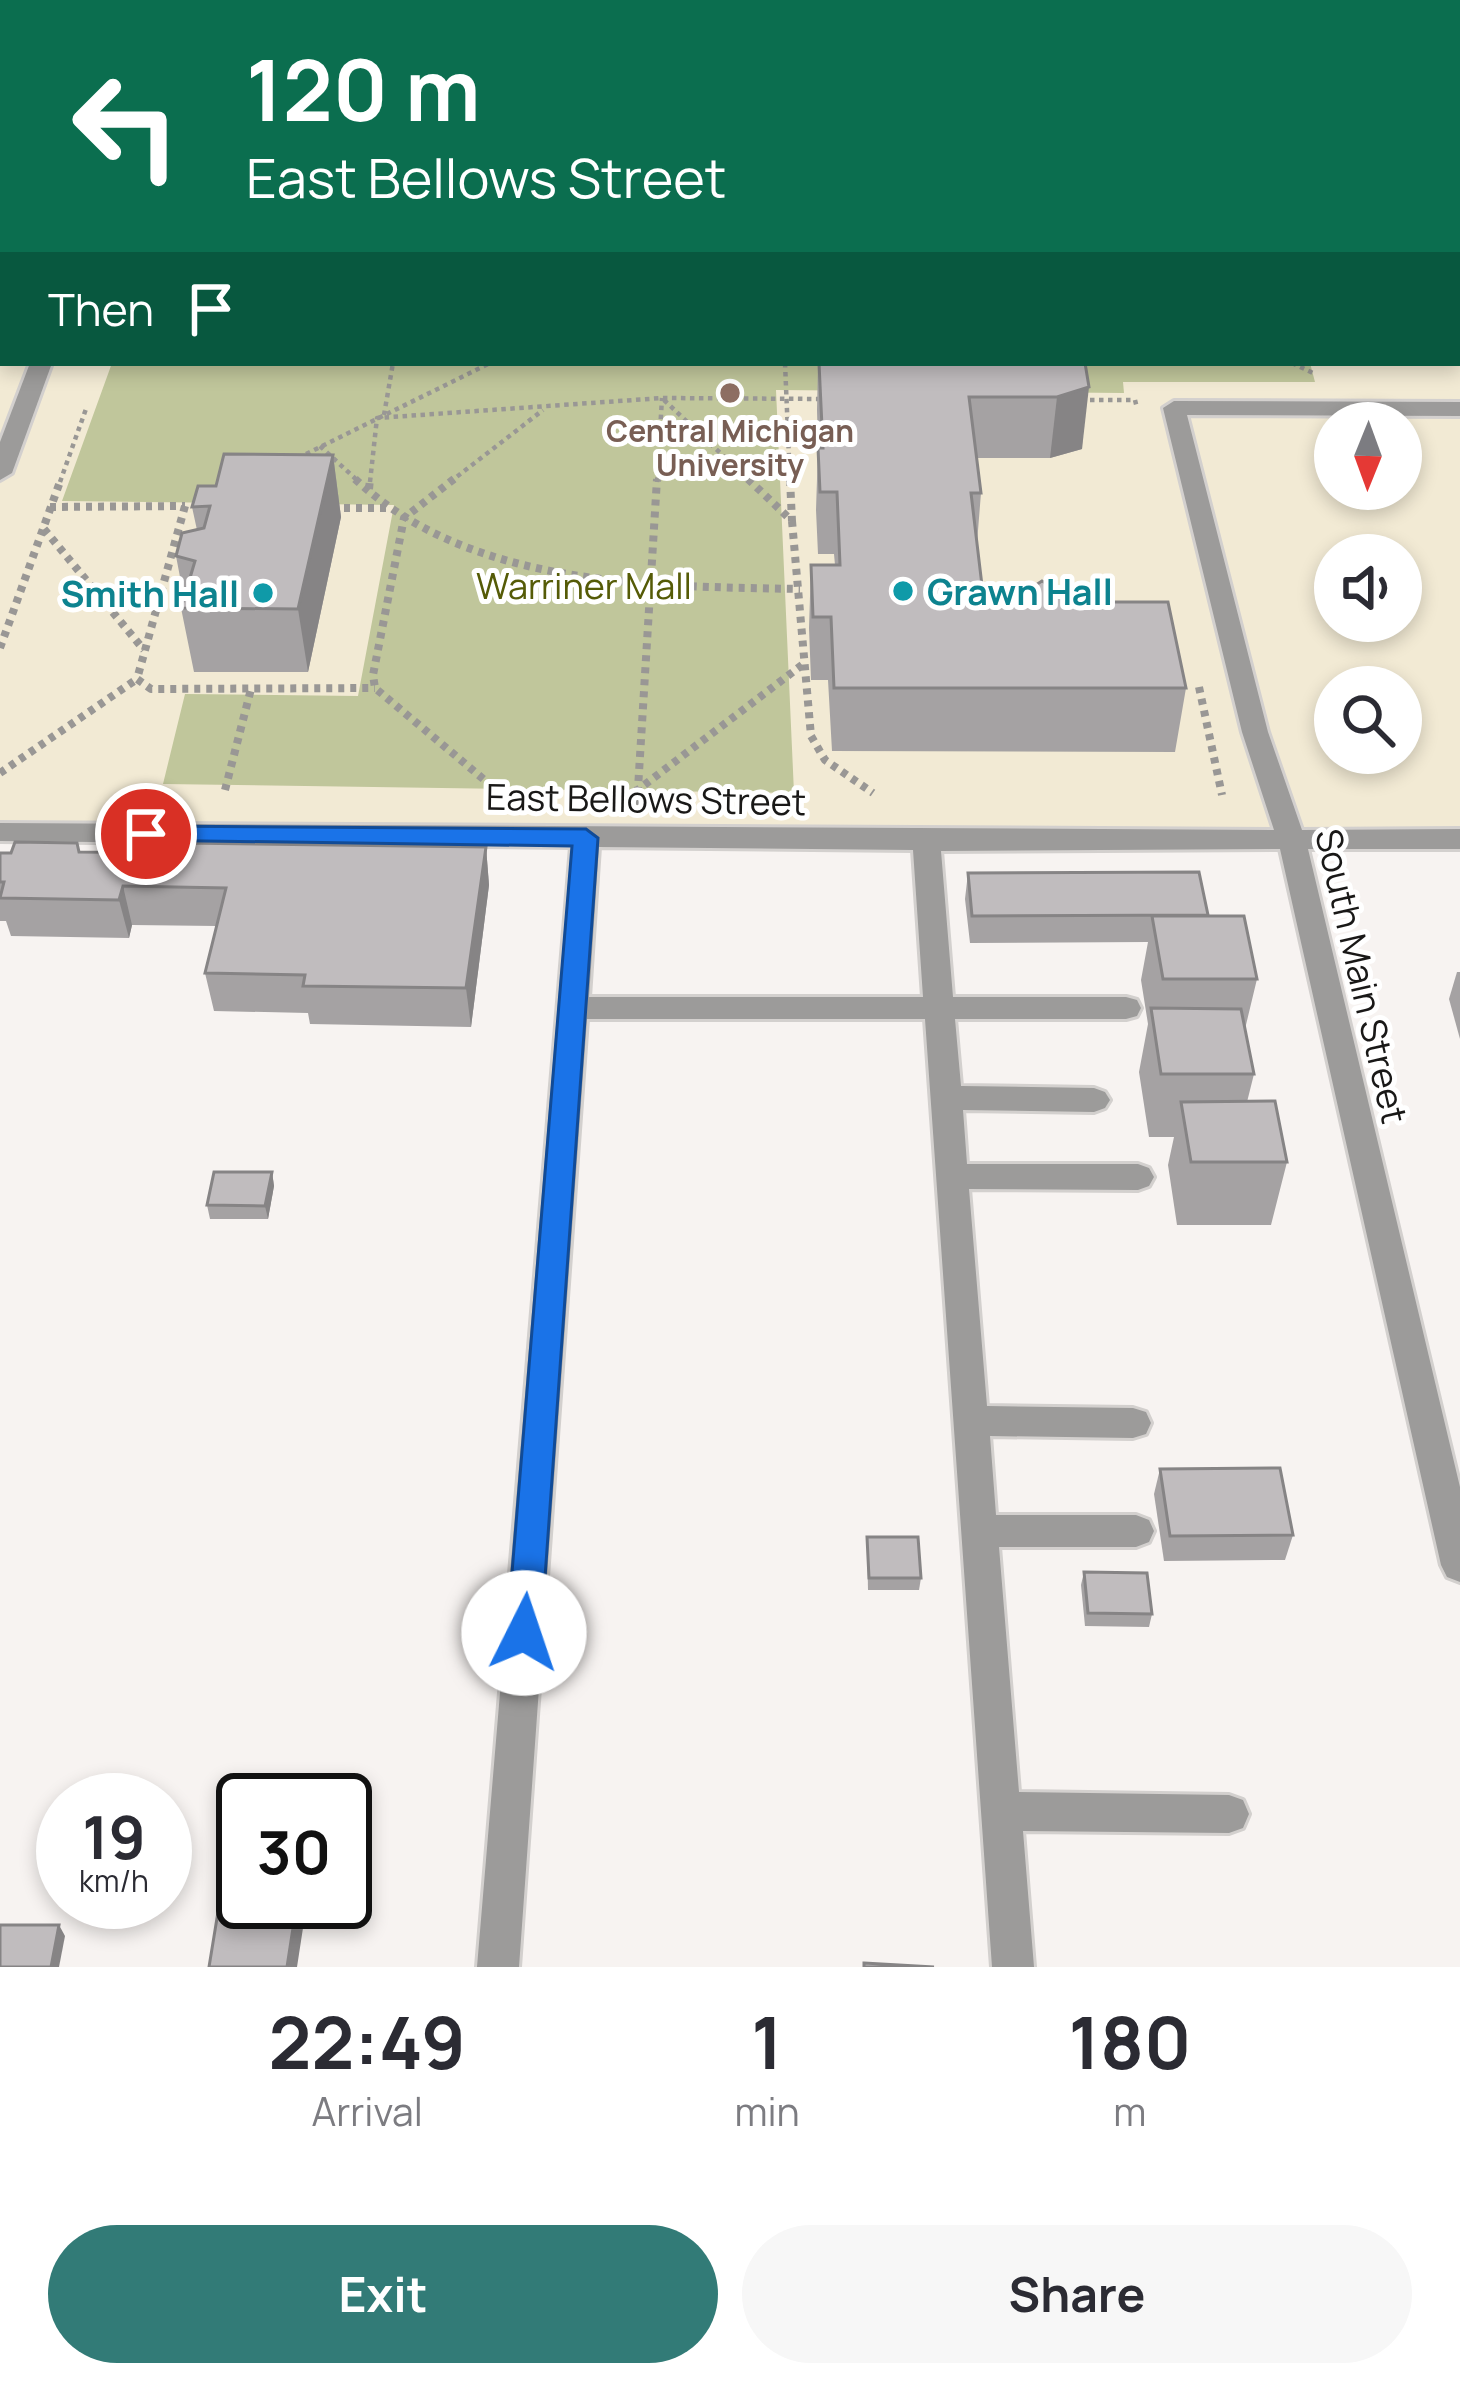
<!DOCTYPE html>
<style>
:root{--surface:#fff;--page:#f7f7f7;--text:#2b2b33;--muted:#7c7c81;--accent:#327b77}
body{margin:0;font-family:Manrope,sans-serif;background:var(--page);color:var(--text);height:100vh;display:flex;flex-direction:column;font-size:45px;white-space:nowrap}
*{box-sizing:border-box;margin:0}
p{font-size:39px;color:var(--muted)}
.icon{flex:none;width:66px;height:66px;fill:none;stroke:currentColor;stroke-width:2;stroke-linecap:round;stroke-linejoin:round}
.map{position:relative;height:1967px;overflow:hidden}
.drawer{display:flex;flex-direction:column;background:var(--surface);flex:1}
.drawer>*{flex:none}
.hud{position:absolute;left:0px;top:0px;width:1461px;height:366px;box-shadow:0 6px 18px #0003;background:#0b6e4f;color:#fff;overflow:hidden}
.needle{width:78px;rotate:181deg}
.tools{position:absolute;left:1314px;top:402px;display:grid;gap:24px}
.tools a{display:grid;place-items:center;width:108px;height:108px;border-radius:50%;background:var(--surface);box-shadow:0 6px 18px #0003;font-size:60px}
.speed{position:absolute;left:36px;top:1773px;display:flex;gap:24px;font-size:60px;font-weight:700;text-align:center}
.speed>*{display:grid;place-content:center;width:156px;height:156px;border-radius:50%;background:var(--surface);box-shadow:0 6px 18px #0003;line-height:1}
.speed small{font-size:30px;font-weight:400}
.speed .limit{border:6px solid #111;border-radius:18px;background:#fff;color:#111}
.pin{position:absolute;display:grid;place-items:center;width:102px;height:102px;color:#fff;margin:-51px;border:6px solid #fff;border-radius:50%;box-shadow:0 3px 12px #0007}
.me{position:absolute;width:132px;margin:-66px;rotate:4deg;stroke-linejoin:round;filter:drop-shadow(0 0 9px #0008)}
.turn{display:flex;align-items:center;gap:42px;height:252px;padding:0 48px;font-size:54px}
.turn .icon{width:156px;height:156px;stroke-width:2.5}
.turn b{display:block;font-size:84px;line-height:102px}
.then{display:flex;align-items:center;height:114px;padding:0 48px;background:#0003;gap:24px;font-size:45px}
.eta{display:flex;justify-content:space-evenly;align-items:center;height:204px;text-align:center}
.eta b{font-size:72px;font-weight:700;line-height:84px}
.action{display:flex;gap:24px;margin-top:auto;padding:24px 48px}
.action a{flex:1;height:138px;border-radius:72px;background:var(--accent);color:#fff;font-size:48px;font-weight:700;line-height:138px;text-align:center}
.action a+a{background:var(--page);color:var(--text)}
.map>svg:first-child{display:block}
.education{fill:#f2ead4;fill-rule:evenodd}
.green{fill:#c0c69b}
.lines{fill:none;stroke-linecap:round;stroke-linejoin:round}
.minor-casing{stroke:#d3d0ce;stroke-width:6}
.path-far1{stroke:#999795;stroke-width:4.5;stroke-dasharray:4.5 4.5;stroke-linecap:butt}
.path{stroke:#999795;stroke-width:8;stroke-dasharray:6 6;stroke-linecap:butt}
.minor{fill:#9c9b9a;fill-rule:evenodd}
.wall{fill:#a5a2a3}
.shaded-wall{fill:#868485}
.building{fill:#c0bcbe;stroke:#868485;stroke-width:3}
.route{fill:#1a73e8;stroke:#114b97;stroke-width:3}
.education-dot{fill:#8d6e63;stroke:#fff;stroke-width:4.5}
.culture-dot{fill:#0f9aa8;stroke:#fff;stroke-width:4.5}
.labels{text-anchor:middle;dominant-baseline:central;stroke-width:10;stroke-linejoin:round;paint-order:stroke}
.far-education-label{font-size:30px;font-weight:bold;fill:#785e54;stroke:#fff}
.park-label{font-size:36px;fill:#555b07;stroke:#fff}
.culture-label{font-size:36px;font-weight:bold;fill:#0d838f;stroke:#fff;text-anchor:start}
.street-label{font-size:36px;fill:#191817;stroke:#fff}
</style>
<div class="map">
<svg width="1460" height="1967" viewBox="0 0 1460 1967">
<rect width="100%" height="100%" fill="#f7f3f1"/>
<!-- education -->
<path class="education" d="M0,0H1460V837L1292,841L0,820ZM3,3H1458V363H3ZM1335,423H1401V489H1335ZM1335,555H1401V621H1335ZM1335,687H1401V753H1335Z"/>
<!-- green -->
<polygon class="green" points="112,363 1310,363 1315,382 1123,382 1124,393 776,390 794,793 163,784 185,694 358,696 394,505 62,501"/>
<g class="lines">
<!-- minor casing -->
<g class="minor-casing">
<g id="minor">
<polygon points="178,0 196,0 177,3"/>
<rect x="0" y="134" width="3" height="12"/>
<polygon points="30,363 52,363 12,473 0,480 0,442"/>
<path d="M1174,401L1460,402V416L1187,415L1268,732L1302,830L1460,829V849H1308L1460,1487V1582L1447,1577L1441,1565L1280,849L941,851L953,997H1126L1137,1000L1141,1008L1137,1016L1126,1019H955L961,1086L1094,1088L1105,1092L1110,1100L1105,1108L1094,1112L963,1110L967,1164H1138L1149,1168L1154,1177L1149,1186L1138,1190L969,1189L987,1406L1133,1408L1146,1412L1151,1423L1146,1434L1133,1438L990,1436L996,1515H1136L1149,1520L1154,1531L1149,1542L1136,1547H999L1019,1792L1229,1795L1243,1800L1249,1814L1243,1828L1229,1833L1023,1831L1034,1967H992L925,1019H587L519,1967H477L571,847L0,841V823L1274,830L1242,732L1163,408ZM599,847L913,850L923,997H589Z"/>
</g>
</g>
<!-- path-far1 -->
<g class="path-far1">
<polyline points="1041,0 1046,3"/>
<polyline points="785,363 790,482"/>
<polyline points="1292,363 1313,373"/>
<polyline points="664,400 751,482"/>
<polyline points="1081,400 1135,400 1137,408"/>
<polyline points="384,415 393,363"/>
<polyline points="320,446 359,482"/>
<polyline points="298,458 490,363"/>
<polyline points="60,482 87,406"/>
<polyline points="370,482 377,418 662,398 826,399"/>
<polyline points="450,482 543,410"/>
<polyline points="657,482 662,398"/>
</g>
<!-- path -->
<g class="path">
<path d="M355,479C472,588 651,586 800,589"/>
<polyline points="454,479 404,518 373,675 375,688 500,793"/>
<polyline points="748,479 792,521 790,479"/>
<polyline points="369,489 370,479"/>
<polyline points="185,506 137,679 151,689 375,688"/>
<polyline points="50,507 185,506"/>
<polyline points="332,508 389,508"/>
<polyline points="792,521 811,736 825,760 873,793"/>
<polyline points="44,529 144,650"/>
<polyline points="0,648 61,479"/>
<polyline points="1199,687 1222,795"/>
<polyline points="0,773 137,679"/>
<polyline points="225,790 251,689"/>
<polyline points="635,792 802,665"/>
<polyline points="637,805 657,479"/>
</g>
<!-- minor -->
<use href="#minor" class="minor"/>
</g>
<!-- wall -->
<g class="wall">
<polygon points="0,0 34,0 33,3 3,3 3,41 0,41"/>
<rect x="424" y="0" width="449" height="3"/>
<polygon points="1107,0 1413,0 1412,3 1107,3"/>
<polygon points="1458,151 1460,366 1385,365 1384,363 1458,363"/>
<polygon points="818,363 1085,363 1082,449 1050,458 977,458 981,493 977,543 983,594 1186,688 1175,752 832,751 828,680 811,680 809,628 811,565 835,565 834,554 818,554 816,510 818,448 817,410"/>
<polygon points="333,455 341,517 308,672 194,672 181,608 184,598 176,556 197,530 192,507 216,486"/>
<polygon points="486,847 489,885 471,1027 310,1024 308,1013 214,1011 205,973 217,926 132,925 129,938 11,936 6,921 0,921 0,853 181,853"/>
<polygon points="968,873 1208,916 1257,979 1245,1029 1254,1074 1247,1102 1287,1162 1271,1225 1177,1225 1168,1165 1174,1137 1149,1137 1139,1072 1148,1024 1141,980 1148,942 970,943 965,899"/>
<polygon points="1457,972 1460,972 1460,1039 1449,999"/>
<polygon points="272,1172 274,1186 268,1219 210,1219 207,1205"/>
<polygon points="1160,1469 1293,1535 1285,1560 1164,1561 1154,1494"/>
<polygon points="867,1537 921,1578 919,1590 868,1590"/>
<polygon points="1084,1572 1152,1614 1149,1627 1085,1626 1081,1585"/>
</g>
<!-- shaded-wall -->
<g class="shaded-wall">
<polygon points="5,0 34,0 33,3 5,3"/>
<polygon points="1089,387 1082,449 1050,458 1057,397"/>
<polygon points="333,455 341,517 308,672 298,609"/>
<polygon points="486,847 489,885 471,1027 466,988"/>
<polygon points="123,886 132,925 129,938 119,900"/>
<polygon points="272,1172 274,1186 268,1219 265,1206"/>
<polygon points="297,1902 307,1902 297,1967 287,1967"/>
<polygon points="59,1925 65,1936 59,1967 51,1967"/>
</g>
<!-- building -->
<g class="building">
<rect x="424" y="0" width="71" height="3"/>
<rect x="799" y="0" width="74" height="3"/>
<polygon points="1126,0 1392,0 1394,3 1126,3"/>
<polygon points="1458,151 1460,152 1460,305 1458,305"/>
<polygon points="819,363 1085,363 1089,387 1057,397 969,397 981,493 971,493 983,594 1022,594 1042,581 1079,602 1168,602 1186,688 834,688 831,617 813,617 811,565 840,565 837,492 820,492 818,448 823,448"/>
<polygon points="224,454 333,455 298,609 181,608 195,561 176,556 182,533 204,528 210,506 192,507 198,486 216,486"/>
<polygon points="15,842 77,843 79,852 181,853 183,843 486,847 466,988 303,986 305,975 205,973 226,888 123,886 119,900 0,898 4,882 0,882 0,853 11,853"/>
<polygon points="1199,872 1208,915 972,916 968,873"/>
<polygon points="1152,916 1244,916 1257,979 1163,979"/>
<polygon points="1151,1008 1241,1009 1254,1074 1161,1074"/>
<polygon points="1275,1101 1287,1162 1191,1162 1181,1102"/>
<polygon points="214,1172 272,1172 265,1206 207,1205"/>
<polygon points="1280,1468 1293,1535 1170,1536 1160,1469"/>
<polygon points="867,1537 918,1537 921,1578 869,1578"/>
<polygon points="1084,1572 1147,1573 1152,1614 1088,1613"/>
<polygon points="227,1857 243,1857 243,1902 297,1902 287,1967 209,1967"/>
<polygon points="0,1925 59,1925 51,1967 0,1967"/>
<polygon points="864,1963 934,1967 864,1967"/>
</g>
<!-- route -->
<polygon class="route" points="146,826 586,829 598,838 541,1633 536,1644 524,1649 512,1644 507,1633 572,846 137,840 133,834"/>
<!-- markers -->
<circle class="education-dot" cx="730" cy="393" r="12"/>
<g class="culture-dot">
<circle cx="903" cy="591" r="12"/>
<circle cx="263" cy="593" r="12"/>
</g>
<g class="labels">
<!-- far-education labels -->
<g class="far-education-label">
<text x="730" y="430">Central Michigan<tspan x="730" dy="34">University</tspan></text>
</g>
<!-- park labels -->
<g class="park-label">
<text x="584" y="585">Warriner Mall</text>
</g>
<!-- culture labels -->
<g class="culture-label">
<text x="927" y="591">Grawn Hall</text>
<text x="239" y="593" text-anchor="end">Smith Hall</text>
</g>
<!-- street labels -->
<g class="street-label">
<text transform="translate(646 799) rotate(1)">East Bellows Street</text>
<text transform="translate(1362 976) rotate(77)">South Main Street</text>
</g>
</g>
</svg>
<div class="tools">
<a><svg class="needle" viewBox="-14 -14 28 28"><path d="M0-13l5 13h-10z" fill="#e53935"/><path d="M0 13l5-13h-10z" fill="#7c7c81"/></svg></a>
<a><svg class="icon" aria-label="sound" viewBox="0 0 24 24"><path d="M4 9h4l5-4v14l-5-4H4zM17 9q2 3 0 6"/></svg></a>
<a><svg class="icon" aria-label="search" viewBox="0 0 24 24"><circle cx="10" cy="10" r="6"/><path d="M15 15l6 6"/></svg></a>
</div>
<div class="speed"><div>19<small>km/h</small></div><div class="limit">30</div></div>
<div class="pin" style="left:146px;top:834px;background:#d93025"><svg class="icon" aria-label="arrive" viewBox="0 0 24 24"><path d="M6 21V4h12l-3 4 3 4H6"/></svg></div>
<svg class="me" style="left:524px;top:1633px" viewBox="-20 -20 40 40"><circle r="19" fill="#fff"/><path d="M0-13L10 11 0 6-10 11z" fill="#1a73e8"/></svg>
<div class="hud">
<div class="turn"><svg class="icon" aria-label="left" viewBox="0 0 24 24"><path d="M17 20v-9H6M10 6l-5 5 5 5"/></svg><div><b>120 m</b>East Bellows Street</div></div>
<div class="then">Then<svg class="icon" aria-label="arrive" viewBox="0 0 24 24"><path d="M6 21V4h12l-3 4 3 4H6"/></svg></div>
</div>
</div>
<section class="drawer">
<div class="eta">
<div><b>22:49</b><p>Arrival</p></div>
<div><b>1</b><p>min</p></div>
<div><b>180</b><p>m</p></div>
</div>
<div class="action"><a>Exit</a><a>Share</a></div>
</section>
